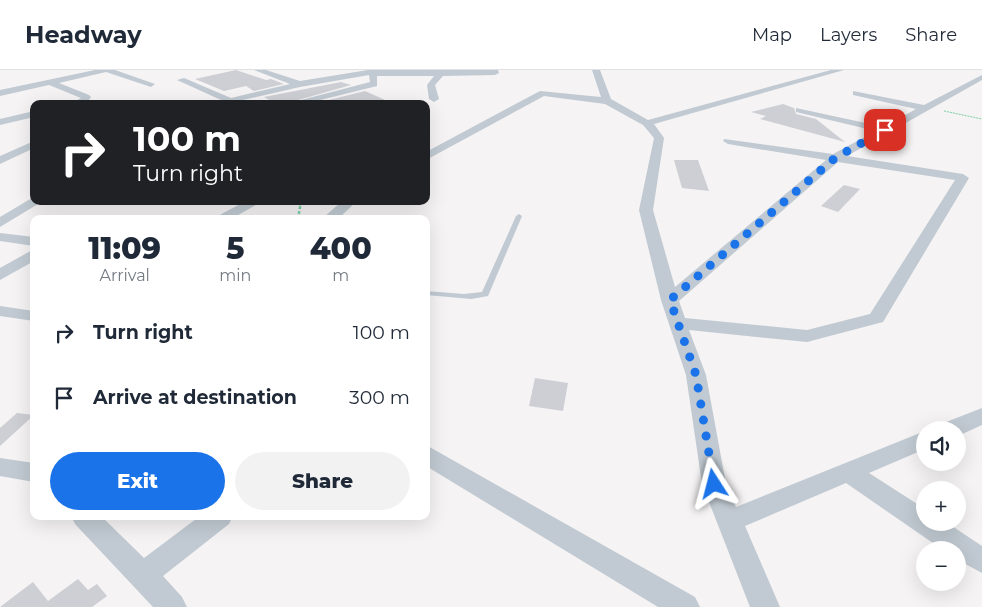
<!DOCTYPE html>
<meta charset="utf-8">
<style>
:root{--surface:#fff;--page:#f2f2f3;--text:#1f2937;--muted:#747a83;--line:#e0e1e3;--accent:#1a73e8}
body{margin:0;font-family:Montserrat,sans-serif;background:var(--page);color:var(--text);height:100vh;display:flex;flex-direction:column;font-size:19px;white-space:nowrap}
*{box-sizing:border-box;margin:0}
p{font-size:16px;color:var(--muted)}
.icon{flex:none;width:28px;height:28px;fill:none;stroke:currentColor;stroke-width:2;stroke-linecap:round;stroke-linejoin:round}
.map{position:relative;flex:1;overflow:hidden}
.sheet{position:absolute;left:30px;top:145px;width:400px;height:305px;display:flex;flex-direction:column;background:var(--surface);border-radius:10px;box-shadow:0 5px 20px #0002}
.sheet>*{flex:none}
.top-card{position:absolute;left:30px;top:30px;width:400px;height:105px;border-radius:10px;box-shadow:0 5px 20px #0002;background:#202124;color:#fff;overflow:hidden}
.controls{position:absolute;left:916px;top:351px;display:grid;gap:10px}
.controls a{display:grid;place-items:center;width:50px;height:50px;border-radius:50%;background:var(--surface);box-shadow:0 5px 20px #0002;font-size:25px}
.pin{position:absolute;display:grid;place-items:center;width:42px;height:42px;color:#fff;margin:-21px;border-radius:10px;box-shadow:0 2px 8px #0006}
.me{position:absolute;width:55px;margin:-28px;rotate:351deg;stroke-linejoin:round;filter:drop-shadow(0 0 4px #0008)}
.turn{display:flex;align-items:center;gap:18px;height:105px;padding:0 20px;font-size:22px}
.turn .icon{width:65px;height:65px;stroke-width:2.5}
.turn b{display:block;font-size:35px;line-height:42px}
.eta{display:flex;justify-content:space-evenly;align-items:center;height:85px;text-align:center}
.eta b{font-size:30px;font-weight:800;line-height:35px}
.action{display:flex;gap:10px;margin-top:auto;padding:10px 20px}
.action a{flex:1;height:58px;border-radius:30px;background:var(--accent);color:#fff;font-size:20px;font-weight:800;line-height:58px;text-align:center}
.action a+a{background:var(--page);color:var(--text)}
ul{padding:0;list-style:none}
li{display:flex;align-items:center;gap:15px;height:65px;padding:0 20px}
li div{flex:1}
li b{display:block;font-size:19px}
li em{font-style:normal}
header{display:flex;align-items:center;gap:30px;box-sizing:border-box;height:70px;padding:0 25px;background:var(--surface);border-bottom:1px solid var(--line)}
header strong{font-size:24px}
nav{display:flex;gap:28px;margin-inline-start:auto;font-size:18px}
.map>svg:first-child{display:block}
.building{fill:#cdcfd5}
.lines{fill:none;stroke-linecap:round;stroke-linejoin:round}
.path-far2{stroke:#7ad0a6;stroke-width:1;stroke-dasharray:2 1;stroke-linecap:butt}
.path-far1{stroke:#7ad0a6;stroke-width:2;stroke-dasharray:2.5 2;stroke-linecap:butt}
.path{stroke:#7ad0a6;stroke-width:2.5;stroke-dasharray:3 2;stroke-linecap:butt}
.service{fill:#c1cad2;fill-rule:evenodd}
.minor{fill:#c1cad2;fill-rule:evenodd}
.route{stroke:#1a73e8;stroke-width:9;stroke-dasharray:0 16.2}
</style>
<header>
<strong>Headway</strong>
<nav><a>Map</a><a>Layers</a><a>Share</a></nav>
</header>
<div class="map">
<svg width="982" height="537" viewBox="0 0 982 537">
<rect width="100%" height="100%" fill="#f5f3f3"/>
<!-- building -->
<g class="building">
<polygon points="236,0 266,10 271,9 284,14 254,21 246,16 224,21 195,9"/>
<polygon points="341,12 351,15 284,34 276,34 264,27"/>
<polygon points="365,21 394,34 313,34"/>
<polygon points="783,34 794,38 796,44 816,49 845,72 760,49 766,46 751,42"/>
<polygon points="674,90 698,90 709,121 682,118"/>
<polygon points="844,115 860,119 838,142 821,136"/>
<polygon points="535,308 568,313 563,341 529,336"/>
<polygon points="17,343 34,345 0,376 0,358"/>
<polygon points="78,509 88,520 97,514 107,526 92,537 0,537 33,512 48,531"/>
</g>
<g class="lines">
<!-- path-far2 -->
<polyline class="path-far2" points="944,41 982,49"/>
<!-- path-far1 -->
<polyline class="path-far1" points="300,138 301,131"/>
<!-- path -->
<polyline class="path" points="298,149 300,137"/>
<!-- service -->
<polygon class="service" points="519,144 522,146 488,226 471,229 426,225 426,221 464,224 482,222 516,146"/>
<!-- minor -->
<g class="minor">
<polygon points="95,0 115,0 155,14 151,17 106,2 59,13 89,25 91,27 86,34 71,34 81,28 49,15 0,26 0,20"/>
<polygon points="254,0 266,0 300,11 368,0 498,0 499,3 495,5 443,6 435,15 439,29 434,32 429,29 427,15 434,6 377,6 377,16 304,34 286,34 370,12 369,5 300,17 238,31 237,34 211,34 221,30 177,10 184,8 231,28 290,14"/>
<path d="M592,0H600L611,29L648,50L831,0H844L654,54L664,68L653,140L675,217L826,90L728,74L723,71L724,69L833,84L876,61L796,42V38L884,57L916,39L853,25V21L924,35L982,5V10L847,86L963,104L969,108L883,252L807,272L689,260L706,305L726,414L736,437L925,361V379L869,403L925,439V452H946L982,476V503L958,490V480H943L846,413L745,456L780,537H750L702,414L686,305L661,230L639,140L654,68L643,55L605,34L544,26L426,90V82L540,21L601,27ZM838,92L955,110L870,244L807,260L685,248L679,231Z"/>
<polygon points="34,41 34,47 0,55 0,49"/>
<polygon points="34,71 34,78 0,94 0,86"/>
<polygon points="32,128 34,131 43,131 0,157 0,147"/>
<polygon points="246,131 263,131 231,149 212,149"/>
<polygon points="342,131 357,131 338,149 322,149"/>
<polygon points="0,163 34,167 34,176 0,171"/>
<polygon points="34,179 34,191 0,210 0,198"/>
<polygon points="0,236 34,241 34,251 0,246"/>
<polygon points="982,338 982,355 958,366 958,360 938,360 941,354"/>
<polygon points="426,375 695,527 700,537 658,537 426,396"/>
<polygon points="0,388 34,393 34,412 0,406"/>
<polygon points="71,446 101,446 144,488 200,446 233,446 229,454 163,506 182,527 187,537 153,537 75,454"/>
</g>
</g>
<g class="lines">
<!-- route -->
<polyline class="route" points="714,414 696,305 670,230 835,88 885,60"/>
</g>
</svg>
<div class="controls">
<a><svg class="icon" aria-label="sound" viewBox="0 0 24 24"><path d="M4 9h4l5-4v14l-5-4H4zM17 9q2 3 0 6"/></svg></a>
<a>+</a>
<a>−</a>
</div>
<div class="pin" style="left:885px;top:60px;background:#d93025"><svg class="icon" aria-label="arrive" viewBox="0 0 24 24"><path d="M6 21V4h12l-3 4 3 4H6"/></svg></div>
<svg class="me" style="left:714px;top:414px" viewBox="-20 -20 40 40"><path d="M0-17L14 15 0 8-14 15z" fill="#1a73e8" stroke="#fff" stroke-width="4"/></svg>
<div class="top-card">
<div class="turn"><svg class="icon" aria-label="right" viewBox="0 0 24 24"><path d="M7 20v-9h11M14 6l5 5-5 5"/></svg><div><b>100 m</b>Turn right</div></div>
</div>
<section class="sheet">
<div class="eta">
<div><b>11:09</b><p>Arrival</p></div>
<div><b>5</b><p>min</p></div>
<div><b>400</b><p>m</p></div>
</div>
<ul>
<li><svg class="icon" aria-label="right" viewBox="0 0 24 24"><path d="M7 20v-9h11M14 6l5 5-5 5"/></svg><div><b>Turn right</b></div><em>100 m</em></li>
<li><svg class="icon" aria-label="arrive" viewBox="0 0 24 24"><path d="M6 21V4h12l-3 4 3 4H6"/></svg><div><b>Arrive at destination</b></div><em>300 m</em></li>
</ul>
<div class="action"><a>Exit</a><a>Share</a></div>
</section>
</div>
